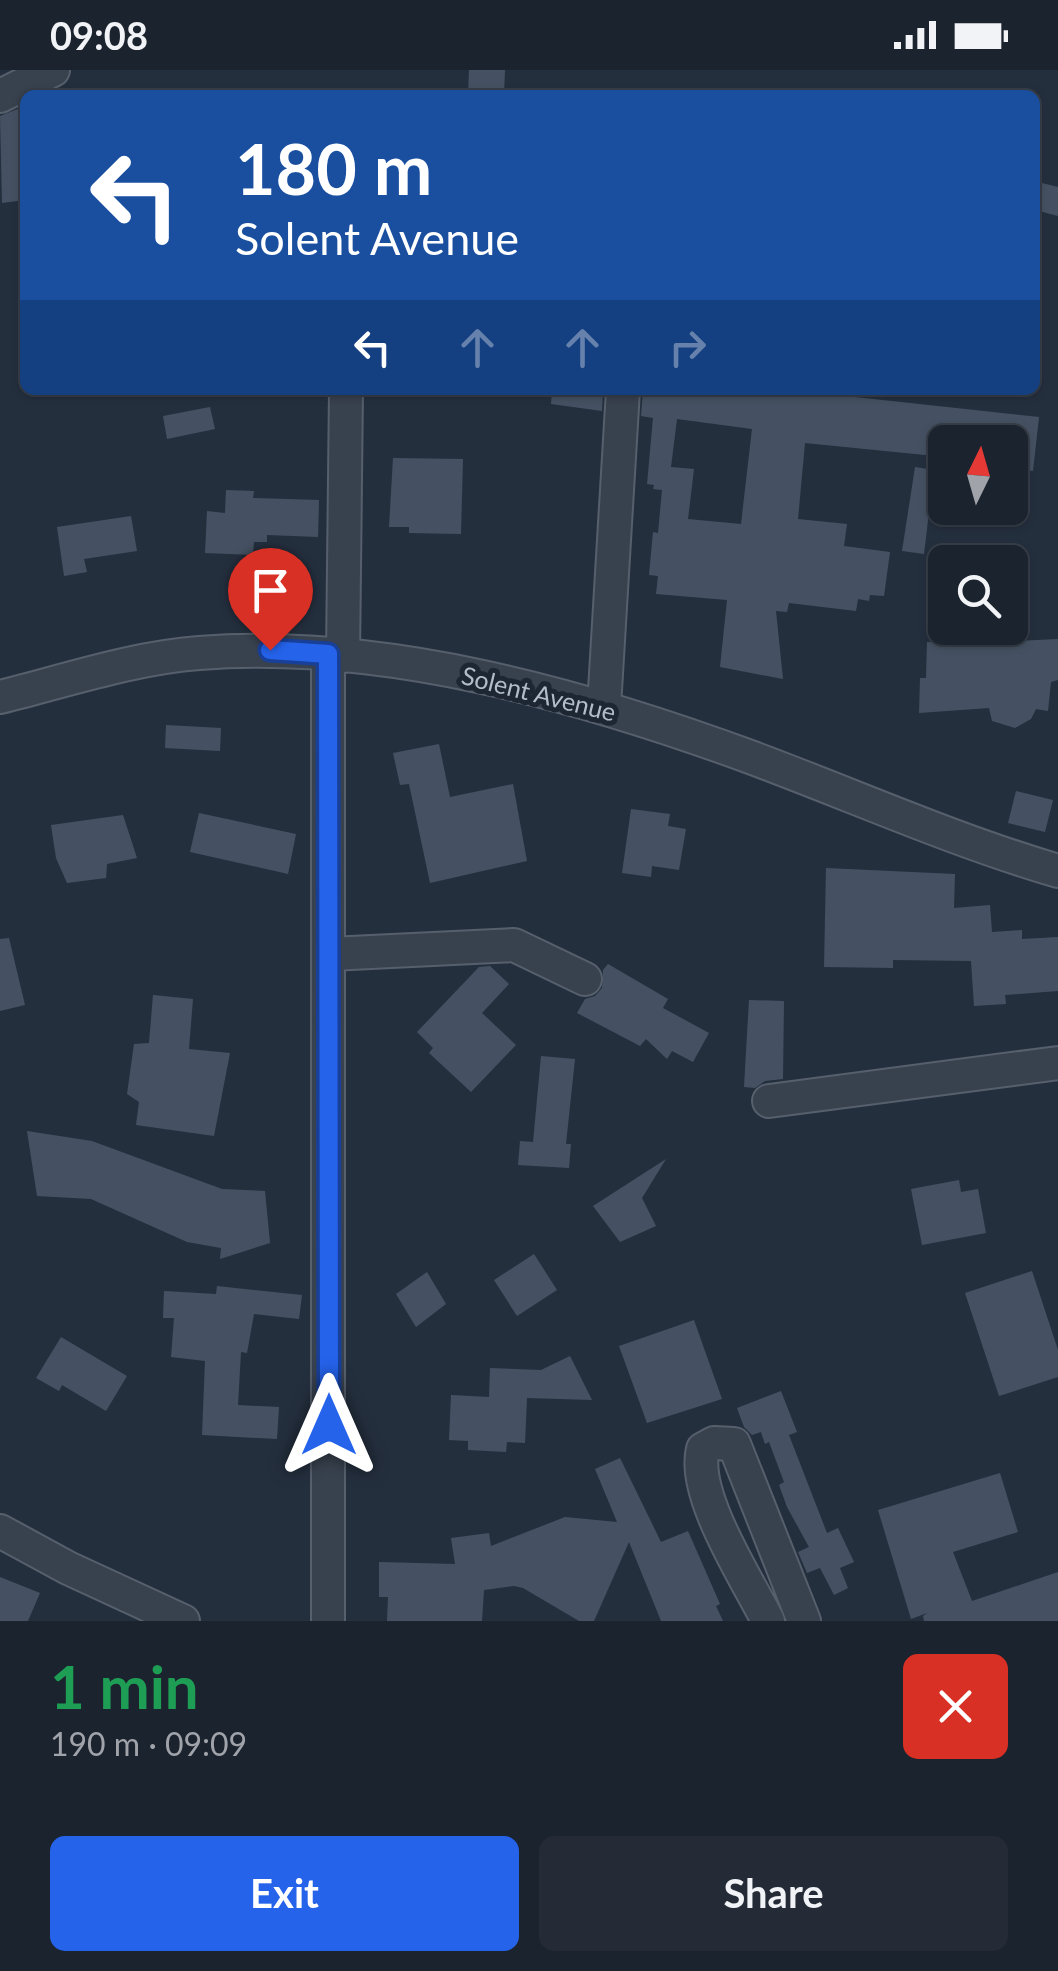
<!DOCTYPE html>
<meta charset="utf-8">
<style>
:root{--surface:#1b232e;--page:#242b36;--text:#f1f3f6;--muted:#a0a4aa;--line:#39404a;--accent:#2563eb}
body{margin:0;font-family:Lato,sans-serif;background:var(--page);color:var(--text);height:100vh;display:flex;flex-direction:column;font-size:38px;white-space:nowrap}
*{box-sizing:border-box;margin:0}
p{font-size:32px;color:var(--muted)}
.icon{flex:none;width:55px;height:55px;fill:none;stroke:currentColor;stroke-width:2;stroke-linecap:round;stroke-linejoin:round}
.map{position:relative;height:1551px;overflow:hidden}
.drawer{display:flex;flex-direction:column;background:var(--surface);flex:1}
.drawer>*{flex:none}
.banner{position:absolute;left:20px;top:20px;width:1020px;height:305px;border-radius:15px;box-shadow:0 2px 8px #0004,0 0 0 2px var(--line);background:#1a4fa0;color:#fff;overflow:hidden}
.needle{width:65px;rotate:5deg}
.tools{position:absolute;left:928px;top:355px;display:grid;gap:20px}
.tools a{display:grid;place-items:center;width:100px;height:100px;border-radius:15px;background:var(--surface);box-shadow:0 2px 8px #0004,0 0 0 2px var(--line);font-size:50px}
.pin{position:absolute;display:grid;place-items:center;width:85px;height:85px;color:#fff;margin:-102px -42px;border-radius:50% 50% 50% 0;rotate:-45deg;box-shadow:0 0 10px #0007}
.pin .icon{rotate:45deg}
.me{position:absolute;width:110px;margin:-55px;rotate:0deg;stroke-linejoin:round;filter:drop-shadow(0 0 8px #0008)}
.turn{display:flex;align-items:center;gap:35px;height:210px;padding:0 50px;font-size:45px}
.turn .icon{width:130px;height:130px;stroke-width:2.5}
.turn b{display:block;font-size:70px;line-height:85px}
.lanes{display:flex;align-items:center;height:95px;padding:0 50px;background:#0003;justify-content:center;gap:50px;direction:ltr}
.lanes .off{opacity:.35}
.round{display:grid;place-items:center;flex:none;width:105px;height:105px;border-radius:15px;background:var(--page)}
.overview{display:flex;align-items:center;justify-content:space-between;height:170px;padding:0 50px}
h1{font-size:60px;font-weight:700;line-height:75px;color:#1e9e55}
.cta{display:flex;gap:20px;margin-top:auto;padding:20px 50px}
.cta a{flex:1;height:115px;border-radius:15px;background:var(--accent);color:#fff;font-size:40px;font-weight:700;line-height:115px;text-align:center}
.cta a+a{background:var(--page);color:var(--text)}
.status{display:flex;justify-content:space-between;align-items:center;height:70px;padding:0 50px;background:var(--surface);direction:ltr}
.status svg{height:28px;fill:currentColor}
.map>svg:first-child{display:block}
.building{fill:#455162;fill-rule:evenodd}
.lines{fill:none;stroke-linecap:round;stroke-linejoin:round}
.minor-casing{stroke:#565f6c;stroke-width:36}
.minor{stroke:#38414e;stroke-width:32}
.route-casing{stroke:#184099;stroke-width:25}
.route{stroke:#2563eb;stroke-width:18}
.labels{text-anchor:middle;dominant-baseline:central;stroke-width:10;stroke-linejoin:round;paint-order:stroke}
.street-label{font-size:25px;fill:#b4bcc9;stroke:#1d2633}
</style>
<div class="status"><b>09:08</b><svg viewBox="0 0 49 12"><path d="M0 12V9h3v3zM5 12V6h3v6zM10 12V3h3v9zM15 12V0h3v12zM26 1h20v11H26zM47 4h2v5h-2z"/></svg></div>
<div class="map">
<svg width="1058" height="1551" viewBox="0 0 1058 1551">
<rect width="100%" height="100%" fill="#242f3e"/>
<!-- building -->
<g class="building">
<polygon points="469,0 505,0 504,25 468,25"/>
<polygon points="25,36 25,130 2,133 0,46"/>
<polygon points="1038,112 1058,117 1058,146 1035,140"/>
<polygon points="552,320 603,320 602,341 551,334"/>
<path d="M643,320H791L1039,347L1033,401L1010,399V372H945V387L805,373L798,449L847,454L844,476L890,482L884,526L870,525L869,531L858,529L856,541L789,533L787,542L776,541L783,609L720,597L727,530L656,524L658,506L649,505L653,462L658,463L662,420L653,419L654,415L647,414L653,348L641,346ZM677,349L752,359L741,454L688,449L694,399L671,397Z"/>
<polygon points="210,337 215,359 167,369 163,346"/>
<polygon points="393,388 463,389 461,464 409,463 409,457 389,457"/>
<polygon points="915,397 934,400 924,484 902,481"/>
<polygon points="226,420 254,421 253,428 319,430 318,467 267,465 267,472 254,472 253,485 205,483 207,441 225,443"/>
<polygon points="131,446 137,481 84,489 87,502 64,506 57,457"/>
<polygon points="1058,569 1058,610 1051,612 1048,641 1036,639 1031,649 1015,658 992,651 989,638 919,643 920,608 926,608 927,572 973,573"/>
<polygon points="166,655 221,658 220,681 165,678"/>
<polygon points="439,674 450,727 513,714 527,791 430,813 409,714 400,715 393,683"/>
<polygon points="1016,721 1053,730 1045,762 1008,753"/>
<polygon points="631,739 670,744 668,756 686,759 679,800 652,796 651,807 622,803"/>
<polygon points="199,743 296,764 288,804 190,782"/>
<polygon points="123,745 137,788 107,794 106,808 67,813 56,788 51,755"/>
<polygon points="826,798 955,804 954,838 990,835 992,862 1022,860 1022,869 1058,867 1058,921 1005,925 1006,934 974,936 971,891 893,890 893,898 824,897"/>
<polygon points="9,868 25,935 0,941 0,869"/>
<polygon points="608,894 668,929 663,938 709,963 693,992 672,981 667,989 646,969 640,976 577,943 585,929 595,926 602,918 603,900"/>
<polygon points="490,896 509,914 482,943 516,975 471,1022 429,983 433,978 417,962 479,897"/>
<polygon points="153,925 193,929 189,979 230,983 214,1066 136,1055 139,1032 127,1024 134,974 149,973"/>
<polygon points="749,930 784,931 783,1009 765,1011 755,1018 744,1017"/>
<polygon points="541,986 575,989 566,1074 571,1074 569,1098 518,1095 520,1071 533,1072"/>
<polygon points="27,1061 92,1071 222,1119 265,1121 270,1173 220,1189 221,1178 187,1172 91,1129 37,1126"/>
<polygon points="666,1089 642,1128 656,1156 620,1172 593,1136"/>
<polygon points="959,1110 961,1122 978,1119 986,1163 922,1175 911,1119"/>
<polygon points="534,1184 557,1220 517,1246 494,1210"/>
<polygon points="1032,1201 1058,1280 1058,1307 999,1326 965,1223"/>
<polygon points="427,1202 446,1234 416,1257 396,1224"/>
<polygon points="217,1216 302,1225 299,1249 254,1244 247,1283 241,1282 238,1335 279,1337 277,1369 202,1365 205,1291 171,1287 174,1248 163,1248 164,1221 216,1224"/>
<polygon points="694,1250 722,1329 647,1353 619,1276"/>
<polygon points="61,1267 127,1306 106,1341 62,1315 59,1321 36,1308"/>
<polygon points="570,1286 592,1330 527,1328 525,1373 507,1372 506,1382 468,1380 468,1371 449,1370 451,1325 489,1327 490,1298 541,1300"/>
<polygon points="781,1321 797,1362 789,1365 827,1463 838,1458 854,1492 840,1498 848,1518 834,1525 820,1498 807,1503 798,1482 809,1477 787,1437 779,1415 784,1412 769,1372 765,1374 761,1362 752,1365 744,1357 737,1338"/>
<polygon points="620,1388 661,1472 688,1461 720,1534 716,1536 723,1551 661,1551 629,1472 594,1551 579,1551 523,1518 514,1516 484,1520 482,1551 387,1551 388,1527 379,1527 379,1492 455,1494 451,1468 489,1463 491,1476 565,1447 617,1452 595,1399"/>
<polygon points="1000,1403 1018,1462 953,1482 972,1531 1058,1502 1058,1551 924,1551 923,1546 927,1543 911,1549 878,1440"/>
<polygon points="0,1507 40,1523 28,1551 0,1551"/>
</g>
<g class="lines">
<!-- minor casing -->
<g class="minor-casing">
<g id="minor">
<polyline points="0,26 53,0"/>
<polyline points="328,584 328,1551"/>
<polyline points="343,586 346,320"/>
<path d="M0,627C65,611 132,588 199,583C383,569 582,625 753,688C855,726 953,770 1058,801"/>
<polyline points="604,637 623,320"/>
<polyline points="330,884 514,875 585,909"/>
<polyline points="769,1031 1058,993"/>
<polyline points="0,1461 68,1498 183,1551"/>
<path d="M768,1551C747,1509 691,1424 703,1379L714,1373L734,1374L804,1551"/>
</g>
</g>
<!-- minor -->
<use href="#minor" class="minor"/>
</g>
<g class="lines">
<!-- route casing -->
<g class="route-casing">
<polyline id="route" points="270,580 328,584 329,1355"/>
</g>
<!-- route -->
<use href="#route" class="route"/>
</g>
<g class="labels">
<!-- street labels -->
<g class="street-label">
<text transform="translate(539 623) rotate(14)">Solent Avenue</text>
</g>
</g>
</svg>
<div class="tools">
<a><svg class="needle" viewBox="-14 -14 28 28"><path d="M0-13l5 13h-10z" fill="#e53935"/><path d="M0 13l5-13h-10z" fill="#a0a4aa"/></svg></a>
<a><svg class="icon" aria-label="search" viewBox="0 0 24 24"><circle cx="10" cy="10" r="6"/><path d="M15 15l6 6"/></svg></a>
</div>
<div class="pin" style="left:270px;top:580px;background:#d93025"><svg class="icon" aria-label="arrive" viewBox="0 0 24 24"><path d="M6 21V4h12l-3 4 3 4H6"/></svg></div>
<svg class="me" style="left:329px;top:1355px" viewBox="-20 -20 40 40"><path d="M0-17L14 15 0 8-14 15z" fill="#2563eb" stroke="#fff" stroke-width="4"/></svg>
<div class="banner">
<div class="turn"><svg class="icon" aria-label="left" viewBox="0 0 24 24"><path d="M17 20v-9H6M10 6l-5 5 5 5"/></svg><div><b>180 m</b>Solent Avenue</div></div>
<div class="lanes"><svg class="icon" aria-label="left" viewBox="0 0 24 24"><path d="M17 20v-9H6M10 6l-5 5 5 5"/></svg><svg class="icon off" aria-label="ahead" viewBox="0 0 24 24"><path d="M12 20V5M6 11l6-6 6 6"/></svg><svg class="icon off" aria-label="ahead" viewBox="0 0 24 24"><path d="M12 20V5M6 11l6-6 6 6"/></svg><svg class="icon off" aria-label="right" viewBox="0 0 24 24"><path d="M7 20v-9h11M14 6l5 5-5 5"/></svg></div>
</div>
</div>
<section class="drawer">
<div class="overview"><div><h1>1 min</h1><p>190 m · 09:09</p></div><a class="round" style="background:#d93025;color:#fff"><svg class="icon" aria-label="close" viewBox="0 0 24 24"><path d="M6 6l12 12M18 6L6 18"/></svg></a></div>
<div class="cta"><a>Exit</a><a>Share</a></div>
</section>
